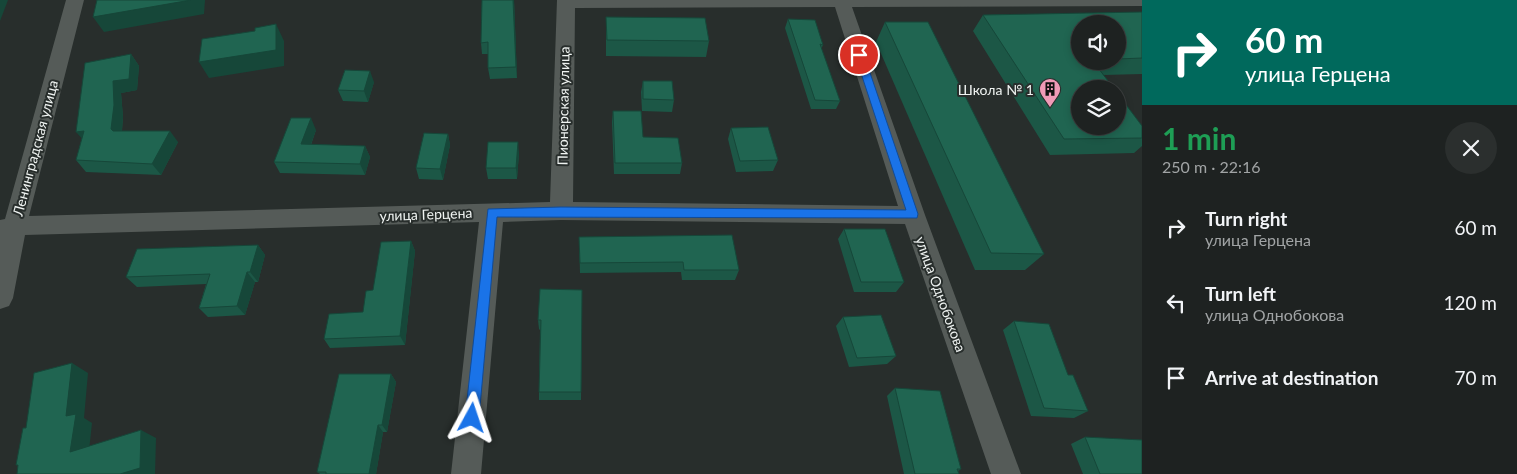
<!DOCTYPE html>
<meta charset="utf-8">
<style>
:root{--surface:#1e2221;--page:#2b2f2e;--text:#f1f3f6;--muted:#a1a4a5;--line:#3c3f3f}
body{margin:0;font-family:Lato,sans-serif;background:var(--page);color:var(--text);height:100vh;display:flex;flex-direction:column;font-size:19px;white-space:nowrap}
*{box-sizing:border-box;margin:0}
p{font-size:16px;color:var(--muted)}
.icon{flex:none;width:28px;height:28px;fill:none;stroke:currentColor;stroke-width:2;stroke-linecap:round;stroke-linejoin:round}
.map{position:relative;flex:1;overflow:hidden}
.panel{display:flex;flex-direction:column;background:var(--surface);width:375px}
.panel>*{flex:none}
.guide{background:#00695c;color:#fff;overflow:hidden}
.buttons{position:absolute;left:1071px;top:15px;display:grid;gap:10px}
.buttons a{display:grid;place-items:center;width:55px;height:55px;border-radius:50%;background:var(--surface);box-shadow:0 2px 8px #0003,0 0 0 1px var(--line);font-size:25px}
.pin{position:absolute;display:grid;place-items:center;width:42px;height:42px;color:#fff;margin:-21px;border:2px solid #fff;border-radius:50%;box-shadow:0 1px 5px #0007}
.me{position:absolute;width:55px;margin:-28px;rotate:5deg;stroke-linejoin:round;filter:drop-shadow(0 0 4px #0008)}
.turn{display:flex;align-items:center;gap:18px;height:105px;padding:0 20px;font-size:22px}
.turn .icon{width:65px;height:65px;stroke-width:2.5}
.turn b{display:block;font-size:35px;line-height:42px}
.round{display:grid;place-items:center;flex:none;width:52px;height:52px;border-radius:26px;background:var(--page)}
.overview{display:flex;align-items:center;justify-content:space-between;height:85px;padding:0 20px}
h1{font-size:30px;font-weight:700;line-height:38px;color:#1e9e55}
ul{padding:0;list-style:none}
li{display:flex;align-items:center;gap:15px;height:75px;padding:0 20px}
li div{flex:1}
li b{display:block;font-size:19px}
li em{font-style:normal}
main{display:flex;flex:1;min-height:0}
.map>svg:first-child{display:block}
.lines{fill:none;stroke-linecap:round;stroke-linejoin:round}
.minor{fill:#555b58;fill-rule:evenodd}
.wall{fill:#1c5746;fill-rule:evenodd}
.shaded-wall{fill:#164739}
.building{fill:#206551;stroke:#164739}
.route{fill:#1a73e8;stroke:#114b97}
.labels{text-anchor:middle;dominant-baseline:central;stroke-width:4;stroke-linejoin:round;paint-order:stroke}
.poi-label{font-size:14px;fill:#eff3f1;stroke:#282e2c;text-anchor:end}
.street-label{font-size:14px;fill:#eff3f1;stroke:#282e2c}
</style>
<main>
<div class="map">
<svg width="1142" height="474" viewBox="0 0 1142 474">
<rect width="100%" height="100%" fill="#282e2c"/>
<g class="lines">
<!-- minor -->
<path class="minor" d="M66,0H84L29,216L550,202L557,0H1142V6L852,7L925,215L1021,474H991L905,224L561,220L503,222L481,474H451L479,222L25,235L13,298L9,306L0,309V220L5,219ZM835,7L898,206L573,202L575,8Z"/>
</g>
<!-- wall -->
<g class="wall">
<polygon points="482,0 514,0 517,78 490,79 488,68 488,54 482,54 481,43"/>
<path d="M1142,12V74L1103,75L1142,126V146L1134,153L1050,155L973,31L983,15ZM1118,24V61H1080Z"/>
<polygon points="606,17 709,41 706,57 606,56"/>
<polygon points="788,19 823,45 821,49 840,101 836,109 811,109 785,28"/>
<polygon points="885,22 1044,254 1025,270 975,270 876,42"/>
<polygon points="131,54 139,66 137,90 121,93 123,117 122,131 178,142 161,175 86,172 76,160 82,138"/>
<polygon points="643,81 674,100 672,112 642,111 641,92"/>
<polygon points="374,82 368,102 343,101 338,90"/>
<polygon points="613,111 643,137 682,163 680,174 614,174 612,122"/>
<polygon points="731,128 778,160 773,171 736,172 728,139"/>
<polygon points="316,130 311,145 365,146 370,157 365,175 280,173 274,162"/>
<polygon points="448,134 450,145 443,180 419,179 416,168"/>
<polygon points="519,153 517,179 488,179 486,168"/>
<polygon points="844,229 904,282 896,292 854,292 838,239"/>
<polygon points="579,237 739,270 735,280 682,280 681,272 580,273"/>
<polygon points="411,241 415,251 405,345 330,348 324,339 363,312"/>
<polygon points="258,245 265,255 258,282 255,282 245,315 208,317 199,308 206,284 137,287 126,277"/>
<polygon points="582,290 581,400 539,400 539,392 540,330 539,329 538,320"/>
<polygon points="843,317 896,356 887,364 849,367 836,326"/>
<polygon points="1014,321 1068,375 1088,411 1074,418 1031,416 1003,330"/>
<polygon points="391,374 396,382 387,432 383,432 376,474 320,474 317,472"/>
<polygon points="895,388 961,469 958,471 959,474 904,474 887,396"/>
<polygon points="1085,437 1142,474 1083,474 1071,444"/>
</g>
<!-- shaded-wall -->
<g class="shaded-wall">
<polygon points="0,0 8,0 0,21"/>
<polygon points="191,0 205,0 204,14 104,32 93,17"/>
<polygon points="513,0 514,0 517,78 516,67"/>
<polygon points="276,24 284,41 284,66 209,78 199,62"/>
<polygon points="131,54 139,66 137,90 121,93 123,117 121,140 111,129 113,81"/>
<polygon points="370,71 374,82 368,102 364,91"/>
<polygon points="311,118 316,130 307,155 301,144"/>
<polygon points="84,131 86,143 76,132"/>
<polygon points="170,131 178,142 161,175 152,164"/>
<polygon points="448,134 450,145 443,180 440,169"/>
<polygon points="518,142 519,153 517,179 516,168"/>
<polygon points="365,146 370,157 365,175 360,164"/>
<polygon points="411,241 415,251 405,345 400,336"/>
<polygon points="258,245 265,255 258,282 250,272"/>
<polygon points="247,272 255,282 245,315 237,306"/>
<polygon points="72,363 88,373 84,418 92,423 88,460 70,452 66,416"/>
<polygon points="391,374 396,382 387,432 382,425"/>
<polygon points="378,425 383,432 376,474 369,474"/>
<polygon points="141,430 156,438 155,474 120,474"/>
</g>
<!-- building -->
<g class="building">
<polygon points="97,0 191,0 93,17"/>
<polygon points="482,0 513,0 516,67 488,68 488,42 481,43"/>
<polygon points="1142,12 1142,58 1118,59 1118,24 1080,24 1080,61 1093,61 1114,89 1080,89 1080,126 1118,126 1118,94 1142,126 1142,138 1064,139 983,15"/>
<polygon points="606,17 705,18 709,41 607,40"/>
<polygon points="788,19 815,20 823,45 820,44 840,101 815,100"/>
<polygon points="885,22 928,22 1044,254 991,253"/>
<polygon points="276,24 276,50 199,62 202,39 255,31 255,28"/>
<polygon points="131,54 129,79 113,81 114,105 111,129 113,131 170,131 152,164 76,160 84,131 76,132 85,63"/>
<polygon points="345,70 370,71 364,91 338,90"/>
<polygon points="643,81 672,81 674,100 643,99"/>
<polygon points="613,111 641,111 643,137 678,138 682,163 615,163"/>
<polygon points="291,118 311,118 301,144 365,146 360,164 274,162"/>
<polygon points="768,127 778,160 740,161 731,128"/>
<polygon points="424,133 448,134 440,169 416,168"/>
<polygon points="488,142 518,142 516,168 486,168"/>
<polygon points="844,229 885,229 904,282 861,282"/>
<polygon points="732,235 739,270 684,270 683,262 580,263 579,237"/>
<polygon points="411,241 400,336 324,339 329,314 363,312 366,291 373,290 381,242"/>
<polygon points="258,245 250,272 247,272 237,306 199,308 210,274 126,277 137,249"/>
<polygon points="540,289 582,290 581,392 539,392 541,320 538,320"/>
<polygon points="881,315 896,356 857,358 843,317"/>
<polygon points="1014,321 1049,324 1068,375 1073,375 1088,411 1044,408"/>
<polygon points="72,363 66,416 76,414 70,452 141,430 140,468 120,474 17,474 18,465 16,465 23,428 26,428 34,373"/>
<polygon points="339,374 391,374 382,425 378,425 369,474 326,474 326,472 317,472"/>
<polygon points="895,388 940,391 961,469 957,469 959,474 915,474"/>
<polygon points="1085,437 1142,440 1142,474 1100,474"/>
</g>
<!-- route -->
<polygon class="route" points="859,52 864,55 918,214 917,218 497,217 479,418 477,423 472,425 467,423 465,418 488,209 561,207 906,210 855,55"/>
<!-- icons -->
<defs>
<g id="building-pin" transform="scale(1.125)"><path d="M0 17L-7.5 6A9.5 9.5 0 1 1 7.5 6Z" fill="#f09ab7" stroke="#282e2c"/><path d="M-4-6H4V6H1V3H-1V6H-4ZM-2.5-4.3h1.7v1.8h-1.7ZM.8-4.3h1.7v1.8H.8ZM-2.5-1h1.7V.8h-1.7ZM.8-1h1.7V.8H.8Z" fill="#111"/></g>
</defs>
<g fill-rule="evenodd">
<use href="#building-pin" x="1050" y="89"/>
</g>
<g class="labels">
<!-- poi labels -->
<g class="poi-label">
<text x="1034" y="89">Школа № 1</text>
</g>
<!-- street labels -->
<g class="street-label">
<text transform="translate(563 106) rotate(-89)">Пионерская улица</text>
<text transform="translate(35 148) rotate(-75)">Ленинградская улица</text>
<text transform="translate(426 214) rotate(-2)">улица Герцена</text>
<text transform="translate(941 294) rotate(70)">улица Однобокова</text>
</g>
</g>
</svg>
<div class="buttons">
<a><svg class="icon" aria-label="sound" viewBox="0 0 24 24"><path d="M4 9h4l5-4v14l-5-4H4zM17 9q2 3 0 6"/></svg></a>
<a><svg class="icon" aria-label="layers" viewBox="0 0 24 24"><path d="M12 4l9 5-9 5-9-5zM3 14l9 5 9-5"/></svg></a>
</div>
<div class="pin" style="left:859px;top:55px;background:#d93025"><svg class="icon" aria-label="arrive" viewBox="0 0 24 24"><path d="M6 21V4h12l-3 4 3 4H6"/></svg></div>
<svg class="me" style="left:472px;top:418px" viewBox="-20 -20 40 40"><path d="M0-17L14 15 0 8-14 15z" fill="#1a73e8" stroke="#fff" stroke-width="4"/></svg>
</div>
<section class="panel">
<div class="guide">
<div class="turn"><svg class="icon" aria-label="right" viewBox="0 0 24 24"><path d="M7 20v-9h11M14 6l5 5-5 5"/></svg><div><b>60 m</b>улица Герцена</div></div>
</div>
<div class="overview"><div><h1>1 min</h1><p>250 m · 22:16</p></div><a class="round"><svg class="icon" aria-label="close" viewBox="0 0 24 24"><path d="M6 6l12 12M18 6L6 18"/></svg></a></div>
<ul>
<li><svg class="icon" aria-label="right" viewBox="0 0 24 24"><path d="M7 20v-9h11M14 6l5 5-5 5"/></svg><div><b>Turn right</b><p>улица Герцена</p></div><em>60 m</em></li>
<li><svg class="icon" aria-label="left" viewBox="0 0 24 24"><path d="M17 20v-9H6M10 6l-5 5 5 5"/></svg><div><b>Turn left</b><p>улица Однобокова</p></div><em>120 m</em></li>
<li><svg class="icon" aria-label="arrive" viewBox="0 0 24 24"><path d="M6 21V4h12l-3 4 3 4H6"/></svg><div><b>Arrive at destination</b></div><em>70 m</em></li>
</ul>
</section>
</main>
